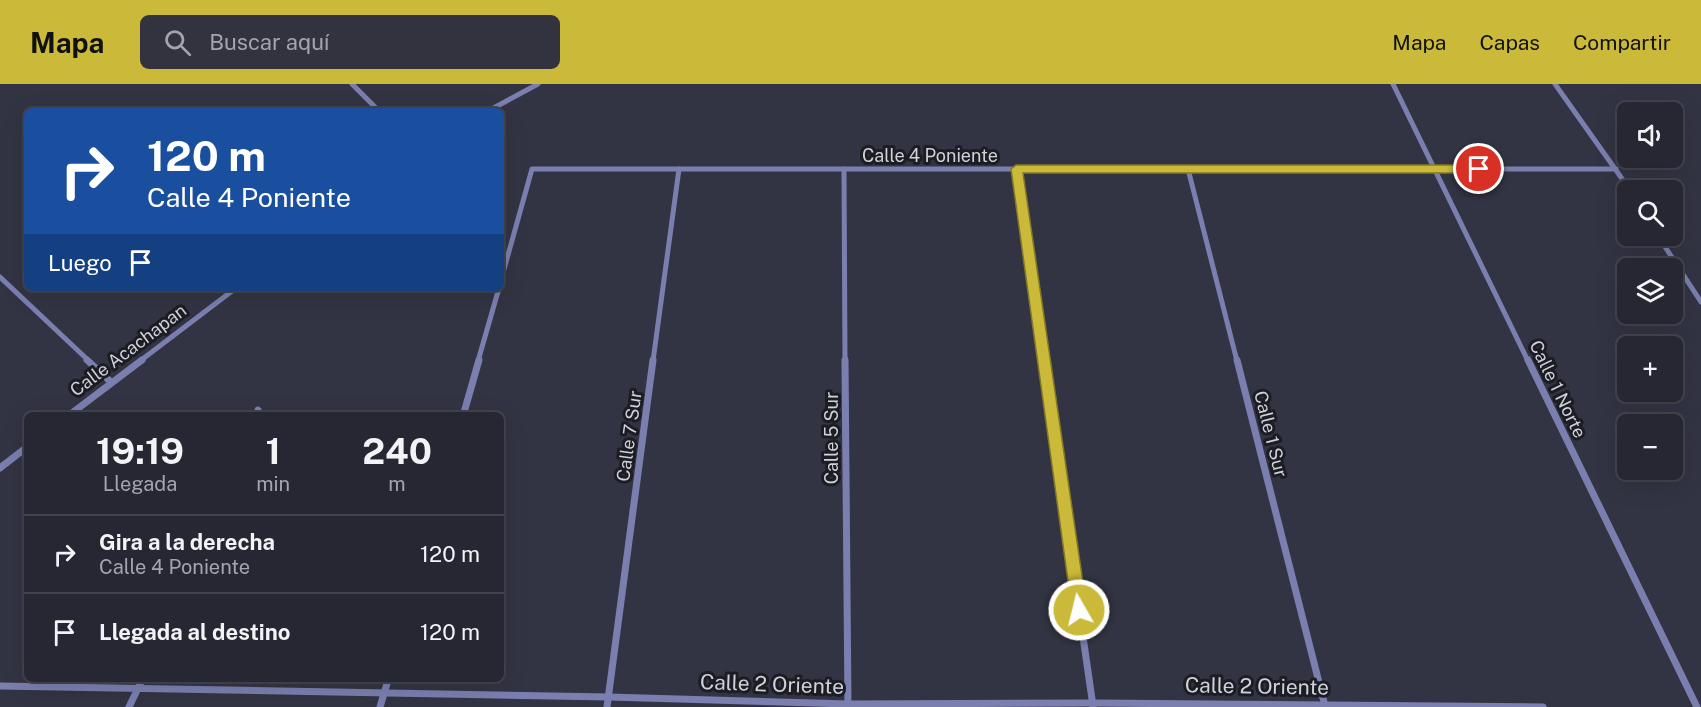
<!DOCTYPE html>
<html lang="es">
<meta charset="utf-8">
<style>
:root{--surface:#262732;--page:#32333e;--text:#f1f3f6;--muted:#a4a5ac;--line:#42444d;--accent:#cbb939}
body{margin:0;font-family:"Public Sans",sans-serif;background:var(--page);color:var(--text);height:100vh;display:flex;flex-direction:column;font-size:22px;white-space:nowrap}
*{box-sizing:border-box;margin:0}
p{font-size:20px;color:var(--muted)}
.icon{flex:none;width:33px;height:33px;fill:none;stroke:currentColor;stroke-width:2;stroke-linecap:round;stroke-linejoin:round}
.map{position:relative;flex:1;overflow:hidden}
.drawer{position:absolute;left:24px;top:328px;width:480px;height:270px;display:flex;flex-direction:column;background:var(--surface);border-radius:9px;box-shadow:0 6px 24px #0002,0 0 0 2px var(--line)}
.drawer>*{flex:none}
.guide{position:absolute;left:24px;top:24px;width:480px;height:183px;border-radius:9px;box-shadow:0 6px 24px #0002,0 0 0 2px var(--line);background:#1a4fa0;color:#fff;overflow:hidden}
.controls{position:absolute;left:1617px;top:18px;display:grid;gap:12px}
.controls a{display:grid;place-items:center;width:66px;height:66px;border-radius:9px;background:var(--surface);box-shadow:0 6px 24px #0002,0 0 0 2px var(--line);font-size:30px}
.pin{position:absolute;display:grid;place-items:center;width:51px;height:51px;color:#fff;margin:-26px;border:3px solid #fff;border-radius:50%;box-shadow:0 2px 6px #0007}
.me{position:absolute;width:66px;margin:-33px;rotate:352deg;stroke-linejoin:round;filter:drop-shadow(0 0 4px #0008)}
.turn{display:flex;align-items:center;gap:21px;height:126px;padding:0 24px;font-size:27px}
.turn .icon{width:78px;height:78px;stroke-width:2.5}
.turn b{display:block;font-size:42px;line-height:51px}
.then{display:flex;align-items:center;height:57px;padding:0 24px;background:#0003;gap:12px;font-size:22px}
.eta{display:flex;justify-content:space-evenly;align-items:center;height:102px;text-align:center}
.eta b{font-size:36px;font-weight:700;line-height:42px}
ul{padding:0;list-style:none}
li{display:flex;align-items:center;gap:18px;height:78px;padding:0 24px;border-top:2px solid var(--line)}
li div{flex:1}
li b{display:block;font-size:22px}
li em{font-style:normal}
header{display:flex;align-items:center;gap:36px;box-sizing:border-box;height:84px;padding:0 30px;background:var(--accent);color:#111}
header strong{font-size:28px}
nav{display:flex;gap:33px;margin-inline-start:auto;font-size:21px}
.search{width:420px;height:54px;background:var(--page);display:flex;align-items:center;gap:15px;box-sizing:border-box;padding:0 21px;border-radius:9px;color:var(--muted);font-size:22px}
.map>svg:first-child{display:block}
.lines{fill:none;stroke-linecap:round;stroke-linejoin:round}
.minor-far1{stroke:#7b7fb0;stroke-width:5}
.minor{stroke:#7b7fb0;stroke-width:7}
.route{fill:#cbb939;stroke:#847825;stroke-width:1.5}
.labels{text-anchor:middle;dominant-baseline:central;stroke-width:6;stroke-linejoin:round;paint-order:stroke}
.street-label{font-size:18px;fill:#cfd0da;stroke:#1c1c23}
.near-street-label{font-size:21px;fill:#cfd0da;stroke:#1c1c23}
</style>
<header>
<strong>Mapa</strong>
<div class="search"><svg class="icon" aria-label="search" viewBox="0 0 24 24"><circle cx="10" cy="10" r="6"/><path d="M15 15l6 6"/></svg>Buscar aquí</div>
<nav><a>Mapa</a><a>Capas</a><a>Compartir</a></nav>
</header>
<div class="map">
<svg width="1701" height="623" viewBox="0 0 1701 623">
<rect width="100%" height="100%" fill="#333443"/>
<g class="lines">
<!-- minor-far1 -->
<g class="minor-far1">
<polyline points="352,0 379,27"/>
<polyline points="1393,0 1528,277"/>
<polyline points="1555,0 1630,106"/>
<polyline points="488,27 538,0"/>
<polyline points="844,85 845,277"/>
<polyline points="1016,85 1044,277"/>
<polyline points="1188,85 1237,277"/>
<polyline points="1658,152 1701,218"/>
<polyline points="0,193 89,277"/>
<polyline points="501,196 532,85 1616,85"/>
<polyline points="140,277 236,204"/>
<polyline points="478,277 499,204"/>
<polyline points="653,277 679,85"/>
</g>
<!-- minor -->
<g class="minor">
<polyline points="87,276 111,298"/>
<polyline points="845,276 848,623"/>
<polyline points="1043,276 1093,622"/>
<polyline points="1237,276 1325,622"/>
<polyline points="1528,276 1697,623"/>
<polyline points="68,332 142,276"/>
<polyline points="256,332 258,326"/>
<polyline points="463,332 479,276"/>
<polyline points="0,384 27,363"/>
<polyline points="0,602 609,613 848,620 1093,619 1543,623"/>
<polyline points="129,623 142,596"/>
<polyline points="380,623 388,596"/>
<polyline points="607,623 653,276"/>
</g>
</g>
<!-- route -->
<polygon class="route" points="1016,81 1479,81 1485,85 1479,89 1023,89 1087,526 1085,532 1079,534 1074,532 1072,526 1011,85"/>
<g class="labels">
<!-- street labels -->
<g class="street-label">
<text x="930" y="71">Calle 4 Poniente</text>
<text transform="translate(128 266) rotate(-37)">Calle Acachapan</text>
<text transform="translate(1558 305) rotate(64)">Calle 1 Norte</text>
<text transform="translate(1271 350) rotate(76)">Calle 1 Sur</text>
<text transform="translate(629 352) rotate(-82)">Calle 7 Sur</text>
<text transform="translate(831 354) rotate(-90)">Calle 5 Sur</text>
</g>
<!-- near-street labels -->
<g class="near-street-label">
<text transform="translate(772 600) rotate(2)">Calle 2 Oriente</text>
<text transform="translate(1257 602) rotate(1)">Calle 2 Oriente</text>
</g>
</g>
</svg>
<div class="controls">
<a><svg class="icon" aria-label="sound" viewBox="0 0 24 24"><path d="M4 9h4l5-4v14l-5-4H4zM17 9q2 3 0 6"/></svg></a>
<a><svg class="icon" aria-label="search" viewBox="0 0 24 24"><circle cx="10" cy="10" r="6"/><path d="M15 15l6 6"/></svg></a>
<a><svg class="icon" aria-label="layers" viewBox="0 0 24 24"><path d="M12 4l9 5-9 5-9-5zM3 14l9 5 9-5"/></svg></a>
<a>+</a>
<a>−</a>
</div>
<div class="pin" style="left:1479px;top:85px;background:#d93025"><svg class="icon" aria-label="arrive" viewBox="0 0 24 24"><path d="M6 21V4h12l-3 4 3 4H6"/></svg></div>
<svg class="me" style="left:1079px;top:526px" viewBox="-20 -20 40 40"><circle r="17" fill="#cbb939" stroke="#fff" stroke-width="3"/><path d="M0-11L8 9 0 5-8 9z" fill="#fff"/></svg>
<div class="guide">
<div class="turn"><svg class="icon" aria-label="right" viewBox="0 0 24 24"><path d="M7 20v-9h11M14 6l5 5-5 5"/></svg><div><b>120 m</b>Calle 4 Poniente</div></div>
<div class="then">Luego<svg class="icon" aria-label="arrive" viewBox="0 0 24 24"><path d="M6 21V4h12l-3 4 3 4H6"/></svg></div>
</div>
<section class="drawer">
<div class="eta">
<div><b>19:19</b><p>Llegada</p></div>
<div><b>1</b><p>min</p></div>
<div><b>240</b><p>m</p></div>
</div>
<ul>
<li><svg class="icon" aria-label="right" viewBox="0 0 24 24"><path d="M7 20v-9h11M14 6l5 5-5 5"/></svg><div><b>Gira a la derecha</b><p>Calle 4 Poniente</p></div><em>120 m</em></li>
<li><svg class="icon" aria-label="arrive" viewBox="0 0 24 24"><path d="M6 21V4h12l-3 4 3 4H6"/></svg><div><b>Llegada al destino</b></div><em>120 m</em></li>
</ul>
</section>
</div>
